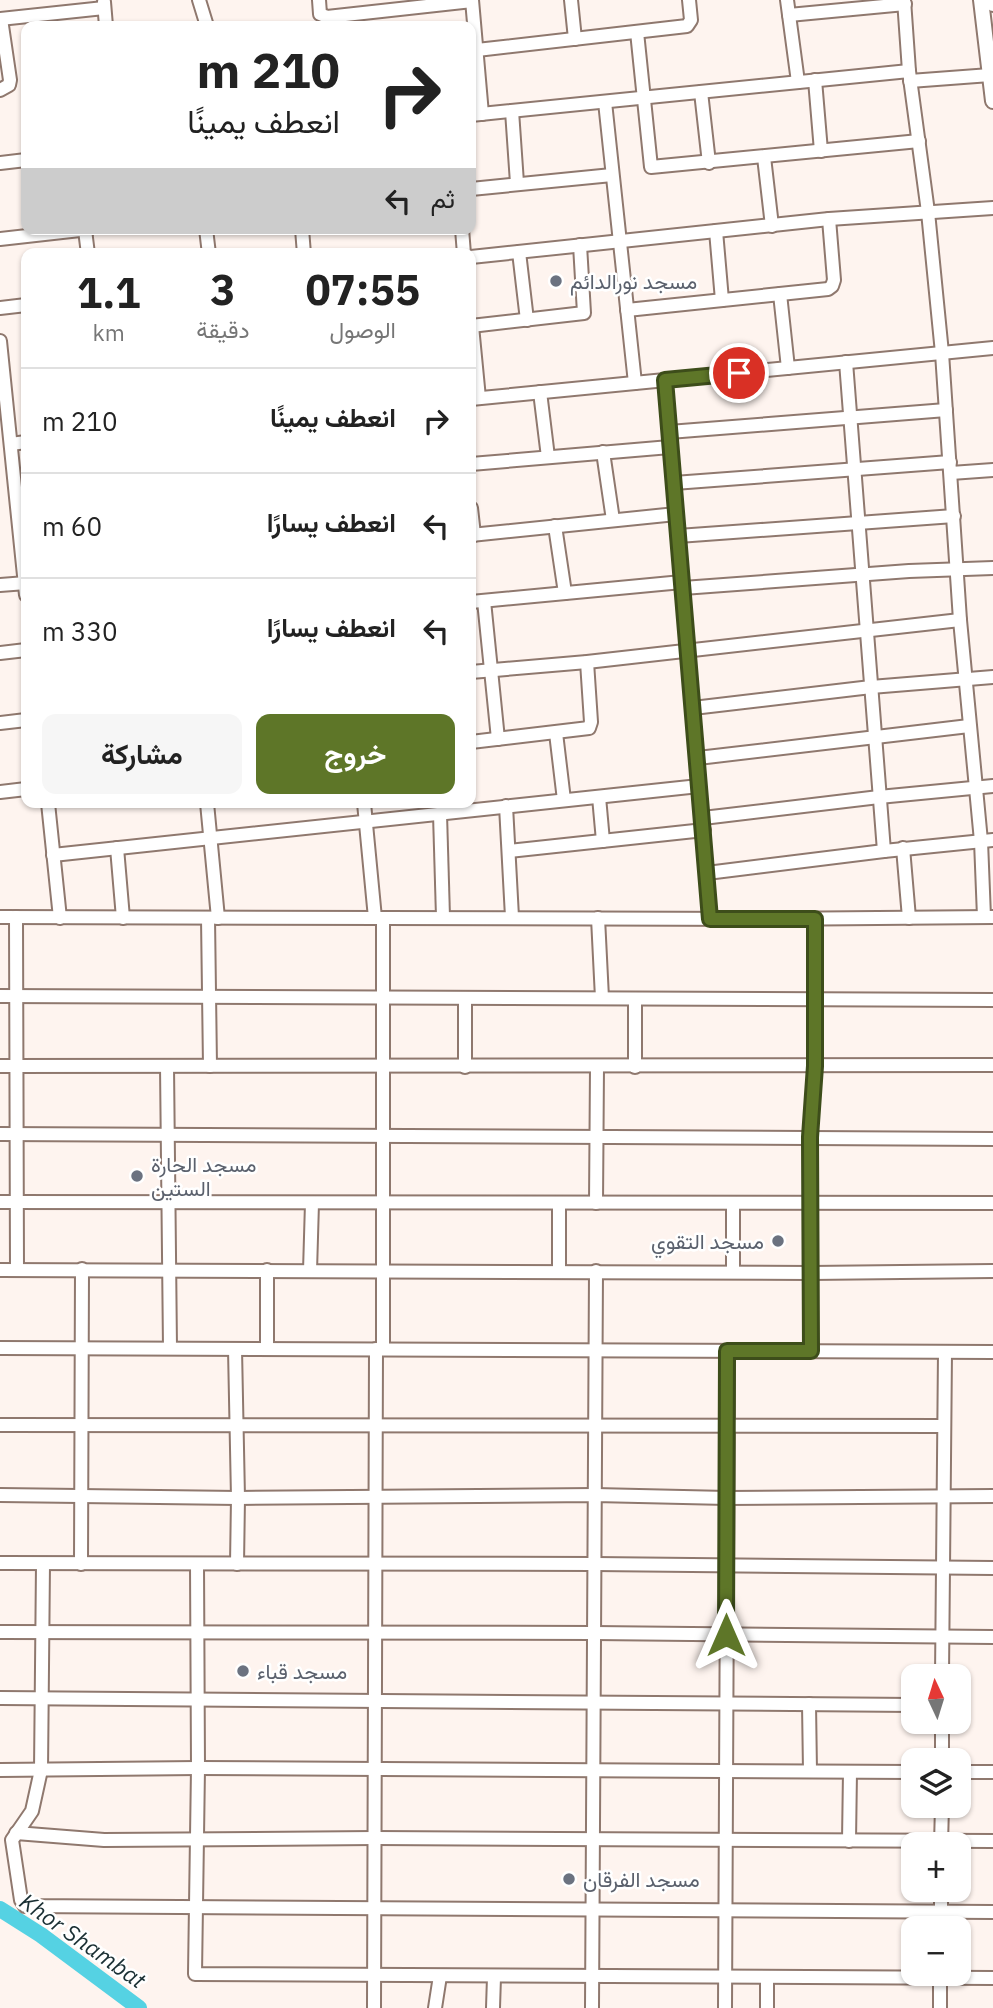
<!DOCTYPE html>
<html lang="ar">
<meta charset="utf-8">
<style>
:root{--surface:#fff;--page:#f6f6f6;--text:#222;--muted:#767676;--line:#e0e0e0;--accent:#5e7628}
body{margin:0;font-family:"IBM Plex Sans",Vazirmatn,sans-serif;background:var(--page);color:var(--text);direction:rtl;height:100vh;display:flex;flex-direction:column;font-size:26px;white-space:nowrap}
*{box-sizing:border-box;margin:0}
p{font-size:23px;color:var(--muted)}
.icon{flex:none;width:38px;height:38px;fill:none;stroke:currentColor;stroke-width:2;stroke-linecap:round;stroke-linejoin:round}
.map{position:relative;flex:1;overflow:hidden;direction:ltr}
.sheet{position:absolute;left:21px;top:248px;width:455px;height:560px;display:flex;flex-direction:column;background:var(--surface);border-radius:14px;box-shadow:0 2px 5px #0004;direction:rtl}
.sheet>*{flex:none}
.hud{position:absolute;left:21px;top:21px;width:455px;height:214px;border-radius:14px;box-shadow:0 2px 5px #0004;direction:rtl;background:#fff;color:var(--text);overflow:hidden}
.needle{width:46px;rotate:356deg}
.buttons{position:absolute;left:901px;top:1664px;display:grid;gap:14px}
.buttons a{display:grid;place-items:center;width:70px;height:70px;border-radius:14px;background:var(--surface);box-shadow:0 2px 5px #0004;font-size:35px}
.pin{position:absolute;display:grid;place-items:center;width:60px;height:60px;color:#fff;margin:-30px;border:4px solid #fff;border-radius:50%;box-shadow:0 2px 7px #0007}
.me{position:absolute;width:77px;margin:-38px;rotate:0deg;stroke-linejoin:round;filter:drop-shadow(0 0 5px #0008)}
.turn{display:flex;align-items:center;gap:24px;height:147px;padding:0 21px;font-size:32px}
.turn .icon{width:91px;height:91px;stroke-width:2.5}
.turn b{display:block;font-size:49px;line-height:60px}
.then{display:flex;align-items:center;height:66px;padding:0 21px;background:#0003;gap:14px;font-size:26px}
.eta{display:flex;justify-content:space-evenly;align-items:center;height:119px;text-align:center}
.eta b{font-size:42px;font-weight:700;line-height:49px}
.cta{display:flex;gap:14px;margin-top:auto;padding:14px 21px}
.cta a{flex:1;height:80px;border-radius:14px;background:var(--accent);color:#fff;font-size:28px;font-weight:700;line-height:80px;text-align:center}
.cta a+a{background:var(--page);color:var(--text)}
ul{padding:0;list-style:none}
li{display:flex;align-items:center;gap:21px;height:105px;padding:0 21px;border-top:2px solid var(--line)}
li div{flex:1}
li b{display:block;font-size:26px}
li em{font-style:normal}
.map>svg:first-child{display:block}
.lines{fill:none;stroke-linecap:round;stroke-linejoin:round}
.river{stroke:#55d2e3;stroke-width:16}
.minor-casing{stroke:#8f786e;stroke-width:16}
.major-casing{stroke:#8f786e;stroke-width:18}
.minor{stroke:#fff;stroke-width:12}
.major{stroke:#fff;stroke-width:14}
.route-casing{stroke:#3d4d1a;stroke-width:18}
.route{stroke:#5e7628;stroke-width:12}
.worship-dot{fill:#6b7280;stroke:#fff;stroke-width:2.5}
.labels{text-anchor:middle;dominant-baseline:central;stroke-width:5;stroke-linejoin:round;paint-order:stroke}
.worship-label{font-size:21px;fill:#5b616d;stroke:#fff;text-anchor:start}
.water-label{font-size:23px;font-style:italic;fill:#1a2f33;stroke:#fff}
</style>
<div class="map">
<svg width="993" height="2008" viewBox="0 0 993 2008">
<rect width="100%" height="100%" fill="#fef4ef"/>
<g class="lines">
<!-- river -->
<polyline class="river" points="0,1909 41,1935 139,2008"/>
<!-- minor casing -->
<g class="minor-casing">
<g id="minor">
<polyline points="199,0 207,26"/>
<polyline points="319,0 320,14 327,17 472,1"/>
<polyline points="472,0 482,114"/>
<polyline points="571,0 575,39"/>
<polyline points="787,0 798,82"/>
<polyline points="904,0 909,71 928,212 942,353 960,620 981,841 984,917"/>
<polyline points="104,2 106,26"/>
<polyline points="789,15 905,4"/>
<polyline points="0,19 104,8"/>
<polyline points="637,32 651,167 919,141"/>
<polyline points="477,50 687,26 691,20 689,0"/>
<polyline points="815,80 821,151"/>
<polyline points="910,81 990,75"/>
<polyline points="0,90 9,85 10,80 1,19"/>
<polyline points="701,92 709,163"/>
<polyline points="605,102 635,383"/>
<polyline points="512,111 517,183"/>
<polyline points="471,115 909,71"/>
<polyline points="764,157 772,226"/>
<polyline points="0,163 26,160"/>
<polyline points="471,189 612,175"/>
<polyline points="206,229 209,254"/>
<polyline points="302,229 304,254"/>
<polyline points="462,229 464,254"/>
<polyline points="85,230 88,254"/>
<polyline points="716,231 722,300"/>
<polyline points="0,239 89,229"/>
<polyline points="519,252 527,320"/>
<polyline points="471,257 829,219 993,208"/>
<polyline points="780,294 788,368"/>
<polyline points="0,308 26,305"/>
<polyline points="627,310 828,289 832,286 834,280 829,219"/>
<polyline points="471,326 584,313 580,245"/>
<polyline points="472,326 479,398"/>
<polyline points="0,341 26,595"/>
<polyline points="846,362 884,851"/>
<polyline points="665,380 710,919"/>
<polyline points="540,392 548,457"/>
<polyline points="471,399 993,348"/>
<polyline points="669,432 946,410"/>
<polyline points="11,444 26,442"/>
<polyline points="603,452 613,520"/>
<polyline points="471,464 670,447"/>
<polyline points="951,473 993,470"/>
<polyline points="674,483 950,462"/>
<polyline points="471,508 474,535"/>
<polyline points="555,526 565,593"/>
<polyline points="471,535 676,514"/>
<polyline points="678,536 954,516"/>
<polyline points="0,585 26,583"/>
<polyline points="683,588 909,571 993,568"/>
<polyline points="484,601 498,739"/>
<polyline points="471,602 682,582"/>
<polyline points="0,653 26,650"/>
<polyline points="471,672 587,662 960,620"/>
<polyline points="693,708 871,687 993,677"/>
<polyline points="0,723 26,720"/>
<polyline points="556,733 564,800"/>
<polyline points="471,742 589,728 591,722 587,662"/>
<polyline points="698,758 969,726"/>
<polyline points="0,792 26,789"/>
<polyline points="599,797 603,841"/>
<polyline points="48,803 60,918"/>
<polyline points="207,803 218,918"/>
<polyline points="364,803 375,918"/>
<polyline points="506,806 512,917"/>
<polyline points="440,814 443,917"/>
<polyline points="703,818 879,797 993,786"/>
<polyline points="117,848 123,918"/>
<polyline points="903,848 909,918"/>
<polyline points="509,851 704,830"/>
<polyline points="53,855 699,786"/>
<polyline points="707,873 884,851 993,840"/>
<polyline points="0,917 762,919 993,917"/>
<polyline points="16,917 17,1270"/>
<polyline points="208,918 210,1066"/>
<polyline points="383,918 383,1349"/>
<polyline points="598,918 602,998"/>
<polyline points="0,996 993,1000"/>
<polyline points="465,998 465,1067"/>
<polyline points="0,1066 993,1065"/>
<polyline points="167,1066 170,1348"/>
<polyline points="635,1067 635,999"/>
<polyline points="0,1134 993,1139"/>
<polyline points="0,1202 993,1203"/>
<polyline points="596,1203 597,1067"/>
<polyline points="733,1204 733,1272"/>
<polyline points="0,1270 811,1273 993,1271"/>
<polyline points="310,1271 312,1203"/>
<polyline points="559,1271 559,1203"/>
<polyline points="0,1348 993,1352"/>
<polyline points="235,1349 238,1498 237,1564"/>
<polyline points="267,1349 267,1270"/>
<polyline points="811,1351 810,1137 815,1066 815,919"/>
<polyline points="0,1425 944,1426"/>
<polyline points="0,1495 238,1498 595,1495 727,1498 993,1496"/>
<polyline points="0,1563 595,1564 993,1568"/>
<polyline points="43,1564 41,1770 32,1811 12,1840 21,1900 25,1906 993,1912"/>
<polyline points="81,1564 82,1269"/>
<polyline points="197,1564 198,1768 195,1974 993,1978"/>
<polyline points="0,1632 594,1633 993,1637"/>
<polyline points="942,1676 945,1352"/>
<polyline points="0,1698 914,1705"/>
<polyline points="809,1704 810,1771"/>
<polyline points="942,1760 942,1722"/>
<polyline points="0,1770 198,1768 914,1772"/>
<polyline points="959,1772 993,1772"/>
<polyline points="16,1833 104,1840 375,1838 993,1841"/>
<polyline points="849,1841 850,1772"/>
<polyline points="941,1844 942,1806"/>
<polyline points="941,1928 941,1890"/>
<polyline points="374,2008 376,1349"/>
<polyline points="435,2008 440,1976"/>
<polyline points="493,2008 494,1977"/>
<polyline points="592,2008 596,1271"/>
<polyline points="725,2008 728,1351"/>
<polyline points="767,2008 767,1978"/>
<polyline points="940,2008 940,1974"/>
</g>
</g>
<!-- major casing -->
<g class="major-casing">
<g id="major">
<polyline points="981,0 993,101"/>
<polyline points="993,0 993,4"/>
</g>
</g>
<!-- minor -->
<use href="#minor" class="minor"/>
<!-- major -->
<use href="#major" class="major"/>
</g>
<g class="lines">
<!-- route casing -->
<g class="route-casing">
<polyline id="route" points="726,1635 727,1351 811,1351 810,1137 815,1066 815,919 710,919 665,380 739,373"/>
</g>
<!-- route -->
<use href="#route" class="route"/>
</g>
<!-- markers -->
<g class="worship-dot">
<circle cx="556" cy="281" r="7"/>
<circle cx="137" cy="1176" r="7"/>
<circle cx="778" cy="1241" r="7"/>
<circle cx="243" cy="1671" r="7"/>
<circle cx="569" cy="1879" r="7"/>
</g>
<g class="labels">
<!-- worship labels -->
<g class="worship-label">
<text x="570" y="281">مسجد نورالدائم</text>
<text x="151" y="1164">مسجد الحارة<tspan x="151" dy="24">الستين</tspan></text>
<text x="764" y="1241" text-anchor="end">مسجد التقوي</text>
<text x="257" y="1671">مسجد قباء</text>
<text x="583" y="1879">مسجد الفرقان</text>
</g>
<!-- water labels -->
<g class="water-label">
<text transform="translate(83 1940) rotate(35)">Khor Shambat</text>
</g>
</g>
</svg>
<div class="buttons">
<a><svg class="needle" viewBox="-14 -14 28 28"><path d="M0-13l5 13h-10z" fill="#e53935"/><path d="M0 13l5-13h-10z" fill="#767676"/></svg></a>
<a><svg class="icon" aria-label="layers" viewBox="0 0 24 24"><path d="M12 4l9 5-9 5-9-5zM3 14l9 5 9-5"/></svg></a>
<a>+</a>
<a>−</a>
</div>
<div class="pin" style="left:739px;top:373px;background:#d93025"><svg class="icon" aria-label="arrive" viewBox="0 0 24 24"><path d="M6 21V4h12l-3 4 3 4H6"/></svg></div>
<svg class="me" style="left:726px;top:1635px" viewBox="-20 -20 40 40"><path d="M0-17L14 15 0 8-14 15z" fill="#5e7628" stroke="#fff" stroke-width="4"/></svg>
<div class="hud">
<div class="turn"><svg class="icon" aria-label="right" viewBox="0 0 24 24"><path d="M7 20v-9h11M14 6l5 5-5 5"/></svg><div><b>210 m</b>انعطف يمينًا</div></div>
<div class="then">ثم<svg class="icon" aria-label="left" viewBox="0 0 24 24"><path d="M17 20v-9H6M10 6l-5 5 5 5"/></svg></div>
</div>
<section class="sheet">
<div class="eta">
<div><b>07:55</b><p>الوصول</p></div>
<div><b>3</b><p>دقيقة</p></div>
<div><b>1.1</b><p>km</p></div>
</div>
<ul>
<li><svg class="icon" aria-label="right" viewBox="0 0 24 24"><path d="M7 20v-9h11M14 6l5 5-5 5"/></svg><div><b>انعطف يمينًا</b></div><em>210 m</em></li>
<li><svg class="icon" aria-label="left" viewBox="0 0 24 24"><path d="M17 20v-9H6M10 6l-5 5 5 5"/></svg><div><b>انعطف يسارًا</b></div><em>60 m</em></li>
<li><svg class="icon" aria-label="left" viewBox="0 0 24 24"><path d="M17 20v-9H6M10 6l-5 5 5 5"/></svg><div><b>انعطف يسارًا</b></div><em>330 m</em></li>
</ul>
<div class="cta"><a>خروج</a><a>مشاركة</a></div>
</section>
</div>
